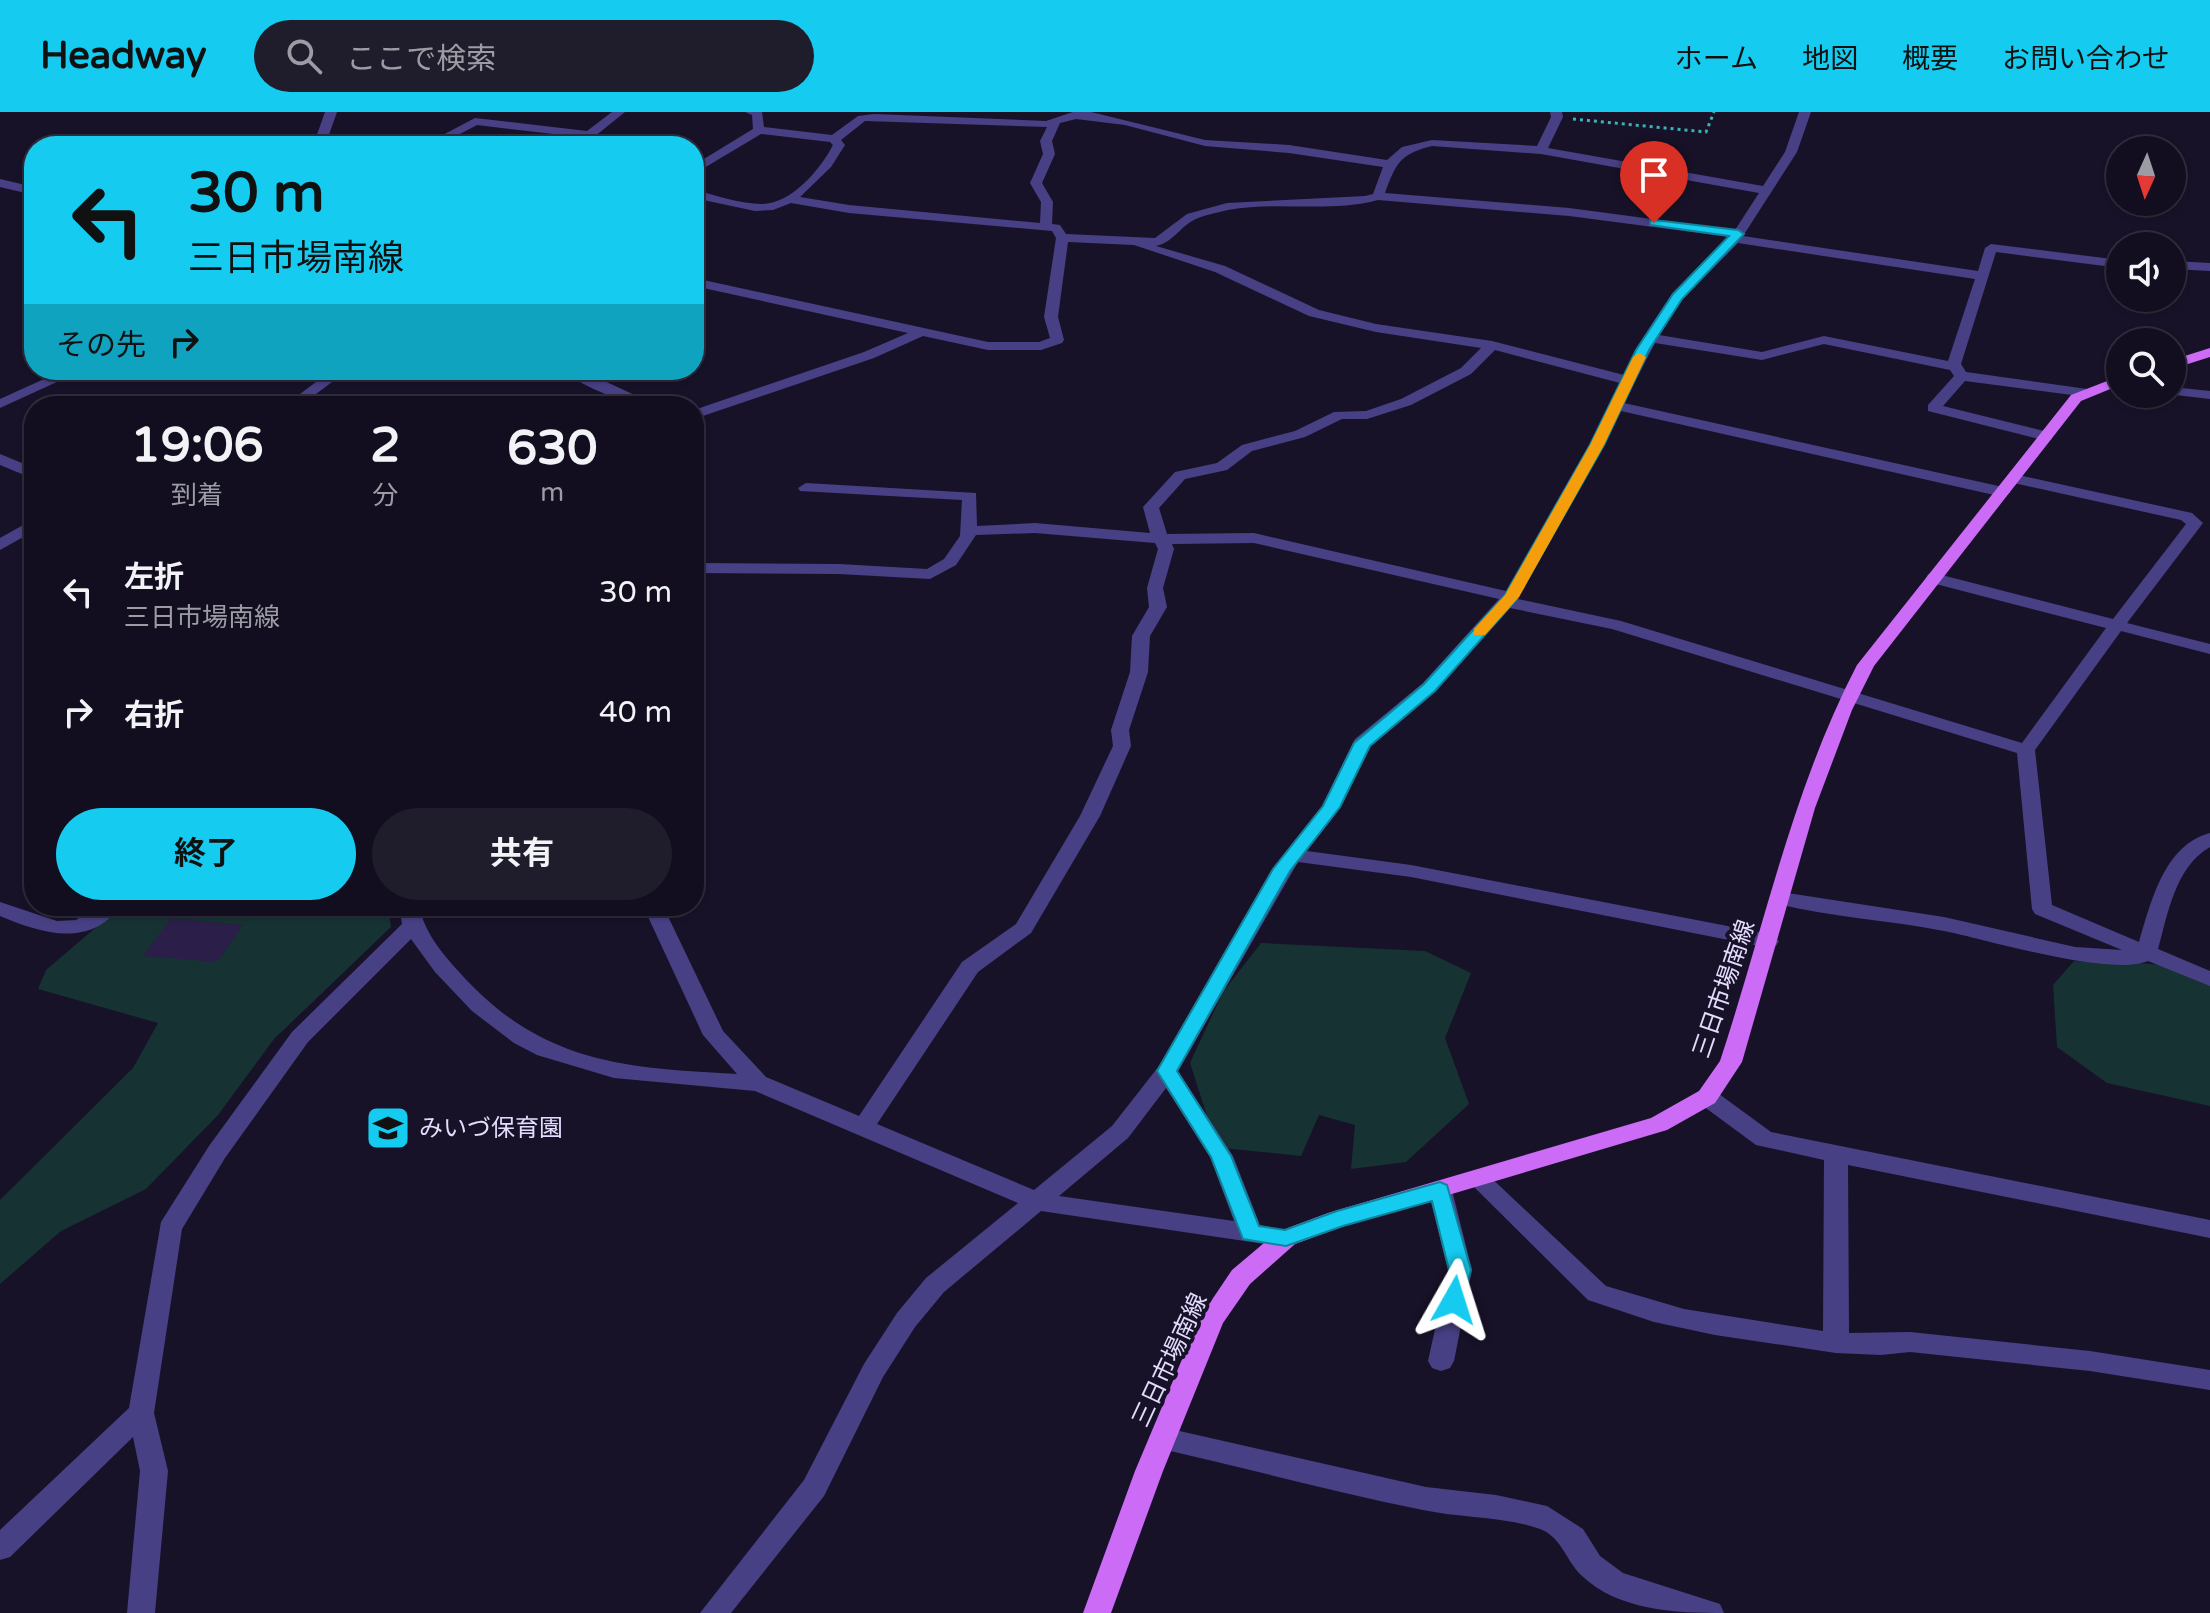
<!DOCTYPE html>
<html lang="ja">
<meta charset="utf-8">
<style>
:root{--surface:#120e1f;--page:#1f1c2c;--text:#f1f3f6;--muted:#9c9ca4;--line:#312e3d;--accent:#15ccf0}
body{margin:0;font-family:"Varela Round","Noto Sans JP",sans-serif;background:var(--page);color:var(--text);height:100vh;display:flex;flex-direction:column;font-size:30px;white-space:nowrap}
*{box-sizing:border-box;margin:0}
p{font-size:26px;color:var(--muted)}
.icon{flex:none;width:44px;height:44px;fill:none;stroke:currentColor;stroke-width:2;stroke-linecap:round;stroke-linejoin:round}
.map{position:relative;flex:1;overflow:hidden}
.details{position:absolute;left:24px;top:284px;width:680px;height:520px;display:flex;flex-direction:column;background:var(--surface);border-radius:32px;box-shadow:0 2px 6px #0004,0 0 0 2px var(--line)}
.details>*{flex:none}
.guide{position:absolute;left:24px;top:24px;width:680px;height:244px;border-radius:32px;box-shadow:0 2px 6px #0004,0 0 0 2px var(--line);background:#15ccf0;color:#111;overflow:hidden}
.needle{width:52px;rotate:183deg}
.controls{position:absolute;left:2106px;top:24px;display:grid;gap:16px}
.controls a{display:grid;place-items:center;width:80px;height:80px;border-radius:50%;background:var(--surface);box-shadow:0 2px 6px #0004,0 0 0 2px var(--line);font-size:40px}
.pin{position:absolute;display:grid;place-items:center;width:68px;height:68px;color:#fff;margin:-82px -34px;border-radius:50% 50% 50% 0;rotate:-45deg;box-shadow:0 0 8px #0007}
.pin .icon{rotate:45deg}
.me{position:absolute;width:88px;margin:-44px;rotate:6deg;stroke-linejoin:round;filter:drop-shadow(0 0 6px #0008)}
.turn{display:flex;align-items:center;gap:28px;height:168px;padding:0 32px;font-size:36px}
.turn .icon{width:104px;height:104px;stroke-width:2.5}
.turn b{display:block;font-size:56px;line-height:68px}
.then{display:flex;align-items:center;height:76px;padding:0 32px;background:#0003;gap:16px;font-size:30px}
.eta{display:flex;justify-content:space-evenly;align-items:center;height:136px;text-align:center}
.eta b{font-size:48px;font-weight:700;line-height:56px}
.button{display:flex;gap:16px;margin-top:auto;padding:16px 32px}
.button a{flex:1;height:92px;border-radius:48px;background:var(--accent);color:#111;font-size:32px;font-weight:700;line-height:92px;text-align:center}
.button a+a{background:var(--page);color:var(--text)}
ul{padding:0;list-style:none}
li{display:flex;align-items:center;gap:24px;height:120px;padding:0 32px}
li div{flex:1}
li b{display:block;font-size:30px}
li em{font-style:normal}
header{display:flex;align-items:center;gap:48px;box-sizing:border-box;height:112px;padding:0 40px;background:var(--accent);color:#111}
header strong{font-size:38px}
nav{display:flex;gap:44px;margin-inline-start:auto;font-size:28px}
.search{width:560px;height:72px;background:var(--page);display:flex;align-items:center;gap:20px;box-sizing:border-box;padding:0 28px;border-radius:44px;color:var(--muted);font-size:30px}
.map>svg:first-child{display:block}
.green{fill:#163233}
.building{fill:#2b1f49}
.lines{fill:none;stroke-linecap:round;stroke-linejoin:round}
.path{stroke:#39b4b5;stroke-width:3;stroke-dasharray:3 4;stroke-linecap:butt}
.minor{fill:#484085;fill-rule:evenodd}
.major{fill:#cb6bf6;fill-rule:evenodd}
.route{fill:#15ccf0;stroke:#0e859c;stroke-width:2}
.slow{fill:#f59e0b}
.labels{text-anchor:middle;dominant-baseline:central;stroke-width:8;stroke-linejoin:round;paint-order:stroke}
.street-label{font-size:24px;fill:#e2dcfd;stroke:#181229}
.poi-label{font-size:24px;fill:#e2dcfd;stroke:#181229;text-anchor:start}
</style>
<header>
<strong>Headway</strong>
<div class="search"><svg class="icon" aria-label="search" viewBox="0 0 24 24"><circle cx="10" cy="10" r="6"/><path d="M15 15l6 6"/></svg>ここで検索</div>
<nav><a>ホーム</a><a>地図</a><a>概要</a><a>お問い合わせ</a></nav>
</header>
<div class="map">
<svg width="2210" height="1501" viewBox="0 0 2210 1501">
<rect width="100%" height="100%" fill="#181229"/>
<!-- green -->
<g class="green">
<polygon points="121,794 388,794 391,815 274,927 218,1003 146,1077 61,1119 0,1172 0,1088 133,956 158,911 38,877 46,858"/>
<polygon points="1261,831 1425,839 1471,861 1445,926 1469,992 1406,1050 1351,1057 1355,1013 1319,1003 1301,1044 1223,1036 1208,1007 1190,951 1223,880"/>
<path d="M2074,849C2105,852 2147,848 2175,856C2187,860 2199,867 2210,872V994L2107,971L2057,935L2053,873Z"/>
</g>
<!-- building -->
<polygon class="building" points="171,806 243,813 217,850 143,844"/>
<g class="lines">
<!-- path -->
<polyline class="path" points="1573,7 1706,20 1714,0"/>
<!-- minor -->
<g class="minor">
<polygon points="325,0 337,0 325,34 313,34"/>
<polygon points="612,0 625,0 594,25 641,31 647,34 584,30 579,25 477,13 437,34 422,34 475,6 587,19"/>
<path d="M745,0H762L764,15L832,23L858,4L874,2L1046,9L1073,0H1091L1205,28L1289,33L1387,48L1402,35L1432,28L1537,34L1551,5L1550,0H1562L1563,5L1548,36L1763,74L1785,40L1799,0H1811L1797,40L1743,124L1978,159L1985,136L1991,132L2120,148V156L1996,140L1961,252L1966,260L2087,277L2094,281L2087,285L1965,269L1943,294L2052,321V327L2047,329L1928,299V293L1954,264L1950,258L1824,232L1762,248L1655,231L1624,291L2003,375L2011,380L2003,385L1621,299L1518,487L1621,509L2022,631L2106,516L1928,470L1926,466L1928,462L1934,461L2113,507L2186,412L2181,408L2009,370V364L2014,362L2192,401L2203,411L2127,511L2210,532V542L2121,519L2035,638L2052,793L2139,830C2151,790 2164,733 2210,721V735C2175,755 2168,802 2158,837L2210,859V874L2148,849C2108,865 1990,828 1944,819C1888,808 1829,805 1774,791L1771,786L1781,780L1944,805L2075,835L2122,838L2035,802L2032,797L2017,641L1612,517L1510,496L1435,579L1370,634L1341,695L1307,739L1411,753L1769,822L1779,829L1776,834L1769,836L1411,765L1298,750L1178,959L1233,1044L1260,1113L1295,1120L1298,1126L1295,1132L1286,1135L1041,1099L944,1180L915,1215L883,1265L824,1384L731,1501H700L804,1368L864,1252L897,1201L926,1166L1018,1091L755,979L614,966L537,943L514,931L472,899L435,860L411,827L308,930L225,1046L182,1117L154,1301L168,1359L155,1501H127L140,1359L133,1325L10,1445L0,1448V1418L129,1296L161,1110L209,1034L292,920L402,812L399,794H419C425,821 441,840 460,861C541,951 623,956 737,962L703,923L643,794H663L723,919L766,965L859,1004L962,850L1016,812L1080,704L1113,634L1111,618L1130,560L1132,524L1149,495L1147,476L1158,437L1155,431L1035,421L976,423L956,453L930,467L839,462L694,461V451L839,452L927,457L944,447L960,424L962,388L800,379L798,376L806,371L976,381L977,414L1035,411L1150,421L1143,395L1175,360L1217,351L1242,333L1295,319L1334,300L1366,299L1401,287L1461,256L1481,236L1376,220L1309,204L1215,160L1134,133L1068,130L1058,205L1064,228L1062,231L1041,238H988L923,224L874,246L694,307V298L864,240L908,221L694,174V166L988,230H1039L1050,226L1044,205L1056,126L1052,119L849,101L791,91L773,98L755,99L694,86V78C716,83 740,92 762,92C791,92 821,57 833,33L830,30L761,22L694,62V53L753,17L752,3ZM1076,7L1125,13L1205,34L1289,41L1383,55L1373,82L1365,84L1227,91L1187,102L1155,126L1066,122L1060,113L1052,112L1053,90L1042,71L1055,42L1052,29L1060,11ZM865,9L1047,15L1040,29L1043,42L1030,71L1041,90L1040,111L849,93L800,85L831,55L845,33L841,28ZM1432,34L1541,42L1759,81L1735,118L1569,96L1385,81C1396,51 1400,42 1432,34ZM1378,88L1569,104L1730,125L1672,182L1624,263L1492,229L1376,212L1319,198L1225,154L1156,134C1171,131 1179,117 1192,109C1202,103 1216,101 1228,98C1278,89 1329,101 1378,88ZM1738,131L1975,167L1948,249L1824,224L1762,240L1659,223L1682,187ZM1495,238L1620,271L1589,333L1506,479L1254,421L1167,422L1159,396L1185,367L1227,358L1252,339L1305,325L1342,307H1367L1411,293L1471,262ZM1254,431L1499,487L1423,571L1355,627L1322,694L1272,757L1159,954L1112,1014L1034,1078L877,1012L978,860L1031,821L1100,704L1131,634L1129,618L1148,560L1150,524L1167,495L1163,476L1174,437L1172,432ZM1166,976L1210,1045L1234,1109L1059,1084L1128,1026Z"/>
<polygon points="0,67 34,75 34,83 0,75"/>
<polygon points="2172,149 2210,151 2210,159 2172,157"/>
<polygon points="64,258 83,258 0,296 0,287"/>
<polygon points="332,258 348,258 300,294 284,294"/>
<path d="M565,258H581L658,294C633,294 582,277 565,258Z"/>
<polygon points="2172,275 2210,279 2210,287 2167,282 2172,282"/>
<polygon points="0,342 34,356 34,367 0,353"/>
<polygon points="34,407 34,419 0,438 0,426"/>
<path d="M0,790L57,809L76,808L97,794H120C90,837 40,821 0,804Z"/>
<polygon points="1707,977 1715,979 1771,1020 2210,1108 2210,1126 1848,1053 1849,1221 1910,1220 2090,1239 2210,1258 2210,1278 2090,1259 1910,1240 1881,1243 1836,1241 1715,1223 1654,1210 1588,1188 1466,1067 1470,1061 1478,1058 1486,1061 1606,1174 1684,1197 1823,1219 1824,1048 1756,1033 1699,991 1696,985 1699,979"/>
<polygon points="1440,1069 1448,1072 1452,1078 1472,1158 1454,1249 1450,1256 1441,1259 1432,1256 1428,1249 1448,1158 1428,1078 1432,1072"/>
<path d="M1162,1315L1426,1375L1496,1383L1547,1394L1583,1417L1600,1444L1623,1461L1720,1492L1724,1501C1677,1501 1618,1499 1581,1463C1565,1447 1561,1423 1537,1416C1500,1404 1460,1406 1423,1398C1335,1380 1249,1357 1162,1337L1153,1334L1149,1326L1153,1318Z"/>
</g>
<!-- major -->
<g class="major">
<polygon points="2210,236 2210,245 2172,257 2172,248"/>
<path d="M2120,264V273L2081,289L1874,554L1852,598L1815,696L1742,950L1715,991L1667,1018L1344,1114L1295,1132L1250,1172L1223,1211L1163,1359L1111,1501H1083L1135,1359L1199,1207L1232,1158L1277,1120L1328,1101L1651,1006L1699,979L1720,949C1764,816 1792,678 1857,553L2071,283Z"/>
</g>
</g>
<!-- route -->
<polygon class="route" points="1654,108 1738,118 1744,122 1682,187 1649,238 1604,333 1516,488 1435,579 1370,634 1340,695 1290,759 1177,959 1231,1044 1259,1114 1285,1118 1337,1099 1440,1070 1447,1073 1471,1158 1462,1194 1454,1197 1446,1194 1442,1188 1449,1158 1432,1089 1343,1114 1286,1134 1243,1127 1211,1045 1157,959 1273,757 1323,694 1354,631 1424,572 1505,483 1590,333 1636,238 1673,182 1729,124 1650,113 1650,109"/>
<!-- slow -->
<polygon class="slow" points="1639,241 1646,245 1604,333 1519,485 1485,523 1474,523 1474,517 1505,483 1590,333 1633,245"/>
<!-- icons -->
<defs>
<g id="school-square" transform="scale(2.3)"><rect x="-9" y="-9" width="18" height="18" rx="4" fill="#15ccf0" stroke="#181229"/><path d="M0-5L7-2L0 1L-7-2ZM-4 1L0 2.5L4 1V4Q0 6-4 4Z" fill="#111"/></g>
</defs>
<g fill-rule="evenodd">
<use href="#school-square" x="388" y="1016"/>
</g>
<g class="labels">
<!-- street labels -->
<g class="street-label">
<text transform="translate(1724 877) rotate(-71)">三日市場南線</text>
<text transform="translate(1170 1248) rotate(-65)">三日市場南線</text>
</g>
<!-- poi labels -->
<g class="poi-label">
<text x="419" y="1016">みいづ保育園</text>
</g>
</g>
</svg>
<div class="controls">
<a><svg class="needle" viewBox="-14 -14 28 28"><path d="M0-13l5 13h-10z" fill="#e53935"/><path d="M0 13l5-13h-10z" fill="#9c9ca4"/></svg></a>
<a><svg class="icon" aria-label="sound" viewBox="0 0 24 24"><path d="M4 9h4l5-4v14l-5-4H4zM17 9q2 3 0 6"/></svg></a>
<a><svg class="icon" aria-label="search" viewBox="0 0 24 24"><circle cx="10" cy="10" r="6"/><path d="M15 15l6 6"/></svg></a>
</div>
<div class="pin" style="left:1654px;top:111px;background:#d93025"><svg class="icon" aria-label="arrive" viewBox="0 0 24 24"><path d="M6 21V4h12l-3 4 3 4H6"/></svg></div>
<svg class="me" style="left:1454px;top:1188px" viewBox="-20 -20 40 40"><path d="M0-17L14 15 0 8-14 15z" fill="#15ccf0" stroke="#fff" stroke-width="4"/></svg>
<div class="guide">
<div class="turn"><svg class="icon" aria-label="left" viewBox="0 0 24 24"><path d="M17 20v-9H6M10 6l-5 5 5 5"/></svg><div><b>30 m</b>三日市場南線</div></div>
<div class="then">その先<svg class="icon" aria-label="right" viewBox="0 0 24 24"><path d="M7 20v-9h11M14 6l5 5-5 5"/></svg></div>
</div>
<section class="details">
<div class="eta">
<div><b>19:06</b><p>到着</p></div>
<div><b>2</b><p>分</p></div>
<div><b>630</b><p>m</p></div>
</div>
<ul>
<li><svg class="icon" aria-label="left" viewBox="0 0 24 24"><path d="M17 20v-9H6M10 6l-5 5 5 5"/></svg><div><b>左折</b><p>三日市場南線</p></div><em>30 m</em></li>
<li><svg class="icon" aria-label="right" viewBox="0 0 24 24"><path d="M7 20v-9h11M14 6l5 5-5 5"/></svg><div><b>右折</b></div><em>40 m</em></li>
</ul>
<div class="button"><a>終了</a><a>共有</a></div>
</section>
</div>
